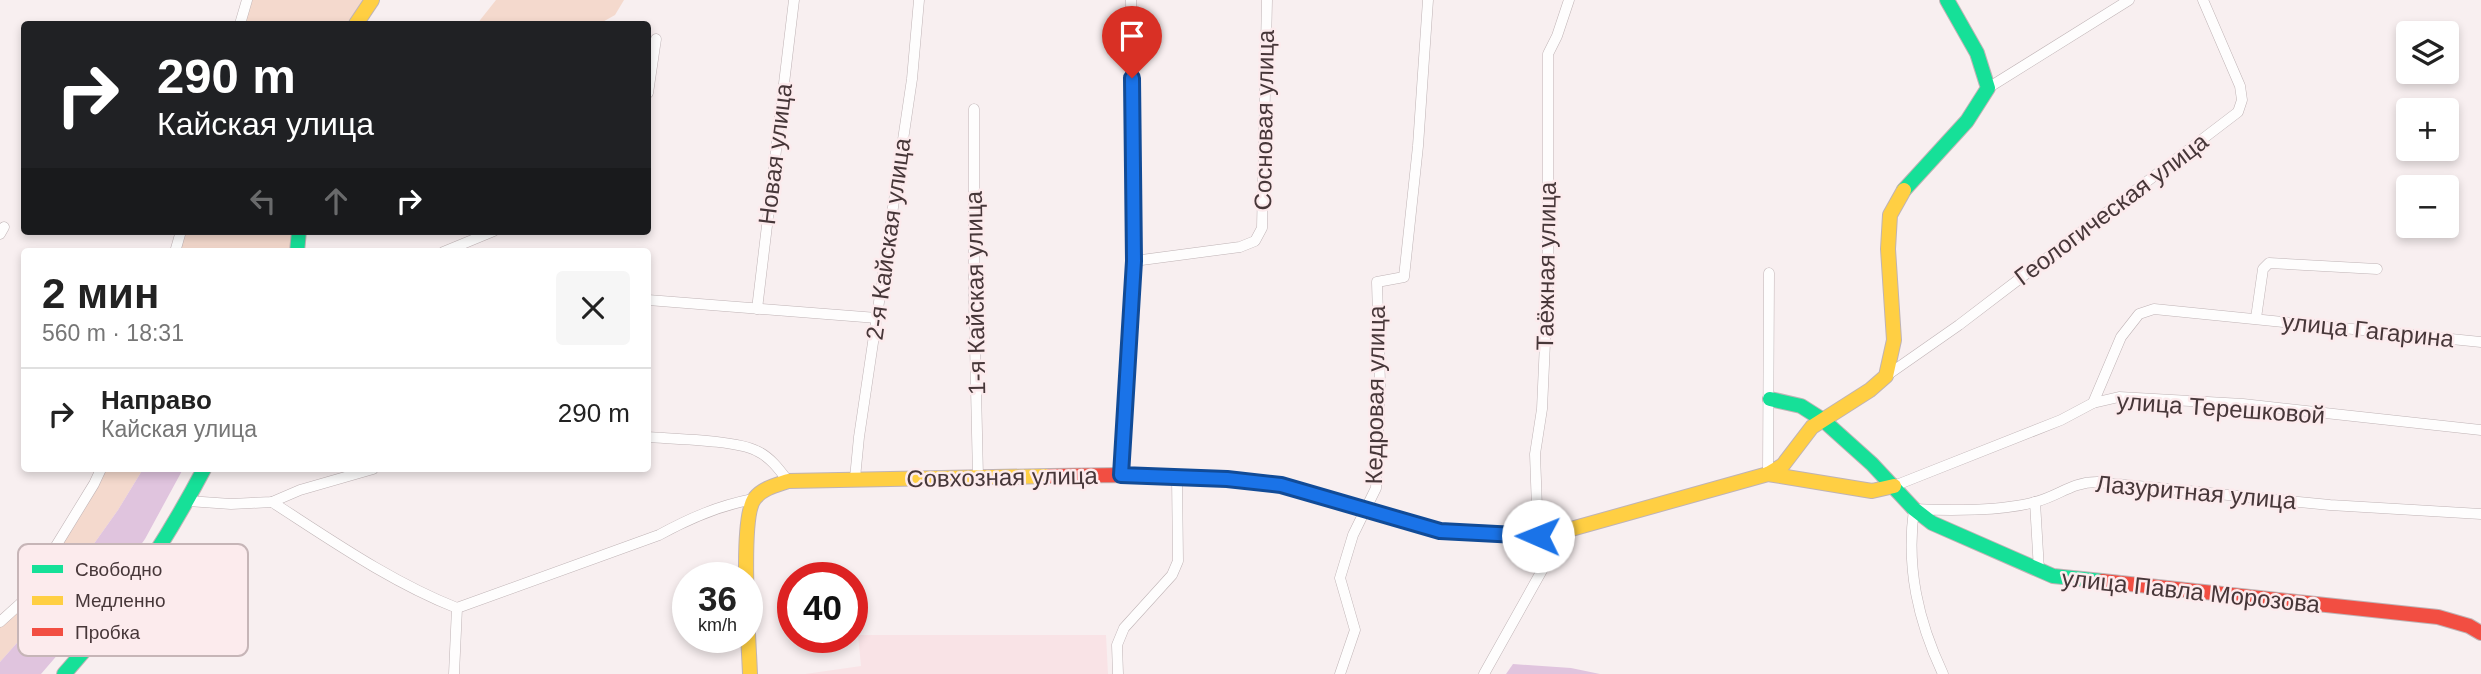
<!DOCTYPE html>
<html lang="ru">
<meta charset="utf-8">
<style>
:root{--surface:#fff;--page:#f6f6f6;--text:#222;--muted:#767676;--line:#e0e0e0}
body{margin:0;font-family:Helvetica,sans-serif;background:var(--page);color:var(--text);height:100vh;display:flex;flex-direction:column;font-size:26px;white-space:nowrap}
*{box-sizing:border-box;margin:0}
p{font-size:23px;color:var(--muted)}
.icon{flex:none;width:38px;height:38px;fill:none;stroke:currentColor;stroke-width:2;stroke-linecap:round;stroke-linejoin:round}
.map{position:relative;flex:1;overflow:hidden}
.details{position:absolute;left:21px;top:248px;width:630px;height:224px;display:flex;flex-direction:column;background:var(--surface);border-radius:7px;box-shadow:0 4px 10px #0003}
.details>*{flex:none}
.hud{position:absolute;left:21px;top:21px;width:630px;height:214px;border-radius:7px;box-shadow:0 4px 10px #0003;background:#202124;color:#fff;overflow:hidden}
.buttons{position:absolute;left:2396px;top:21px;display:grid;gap:14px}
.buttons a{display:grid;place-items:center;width:63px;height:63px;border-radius:7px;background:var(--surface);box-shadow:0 4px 10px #0003;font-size:35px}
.speed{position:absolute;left:672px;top:562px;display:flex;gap:14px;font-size:35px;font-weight:700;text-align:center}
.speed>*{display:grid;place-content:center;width:91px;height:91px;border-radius:50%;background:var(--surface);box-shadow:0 4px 10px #0003;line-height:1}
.speed small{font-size:18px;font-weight:400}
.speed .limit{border:10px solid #d22;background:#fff;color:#111}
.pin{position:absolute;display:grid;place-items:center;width:60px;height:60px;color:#fff;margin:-72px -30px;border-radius:50% 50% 50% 0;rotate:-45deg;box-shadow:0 0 7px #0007}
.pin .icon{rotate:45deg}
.me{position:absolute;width:77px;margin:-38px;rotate:271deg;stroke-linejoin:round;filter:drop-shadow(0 0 5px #0008)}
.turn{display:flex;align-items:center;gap:24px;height:147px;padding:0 21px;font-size:32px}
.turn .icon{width:91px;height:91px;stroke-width:2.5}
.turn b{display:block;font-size:49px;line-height:60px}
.lanes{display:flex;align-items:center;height:66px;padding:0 21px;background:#0003;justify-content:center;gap:35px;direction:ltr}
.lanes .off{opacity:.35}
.round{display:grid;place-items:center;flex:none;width:74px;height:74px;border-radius:7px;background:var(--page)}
.head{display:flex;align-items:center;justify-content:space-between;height:119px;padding:0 21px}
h1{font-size:42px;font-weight:700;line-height:52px}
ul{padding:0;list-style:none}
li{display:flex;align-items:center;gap:21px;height:91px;padding:0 21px;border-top:2px solid var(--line)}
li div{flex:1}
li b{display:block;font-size:26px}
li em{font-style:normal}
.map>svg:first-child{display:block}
.built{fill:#f9e3e6}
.green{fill:#f4d9cd}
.water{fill:#e0c4de}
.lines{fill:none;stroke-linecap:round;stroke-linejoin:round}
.street-casing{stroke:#bfb3b5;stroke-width:11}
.fast-casing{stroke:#bfb3b5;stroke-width:16}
.slow-casing{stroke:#bfb3b5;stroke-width:16}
.jam-casing{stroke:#bfb3b5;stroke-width:16}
.street{stroke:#fefdfd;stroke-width:10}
.fast{stroke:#16e098;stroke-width:14}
.slow{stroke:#ffcf43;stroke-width:14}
.jam{stroke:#f24e42;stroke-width:14}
.route-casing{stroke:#114b97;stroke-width:18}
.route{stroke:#1a73e8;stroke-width:12}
.labels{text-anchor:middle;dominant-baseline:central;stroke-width:5;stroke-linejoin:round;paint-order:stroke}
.street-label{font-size:24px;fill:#473739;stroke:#fcebed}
.key{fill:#fcebed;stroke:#c6b5b7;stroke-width:2}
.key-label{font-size:19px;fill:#473739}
</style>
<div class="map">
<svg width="2481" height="674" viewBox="0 0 2481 674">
<rect width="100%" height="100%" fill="#f8eff0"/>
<!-- built -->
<polygon class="built" points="858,635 1106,635 1108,674 805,674 861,666"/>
<!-- green -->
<g class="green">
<polygon points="247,0 372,0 356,24 240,24"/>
<polygon points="496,0 624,0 615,15 599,24 477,24"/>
<polygon points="181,231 299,231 297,252 175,252"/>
<polygon points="101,469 143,469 118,510 49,607 0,662 0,622 21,603"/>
</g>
<!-- water -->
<g class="water">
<polygon points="143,469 183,469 145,539 84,624 41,674 0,674 0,662 49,607 118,510"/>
<polygon points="1513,664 1571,668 1600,674 1506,674"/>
</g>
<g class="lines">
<!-- street casing -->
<g class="street-casing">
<g id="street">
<polyline points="240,24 247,0"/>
<polyline points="1988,88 2129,0"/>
<polyline points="648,93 656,39"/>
<polyline points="974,109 974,300 978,477"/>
<polyline points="0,234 4,227"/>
<polyline points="175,252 181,231"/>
<polyline points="443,252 494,231"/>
<polyline points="1134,261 1240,247 1255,241 1262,228 1267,0"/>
<polyline points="648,300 877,318"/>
<polyline points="757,309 794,0"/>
<polyline points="2256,318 2263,269 2269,263 2377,269"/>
<polyline points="1886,376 1959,325 2238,112 2242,100 2240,86 2203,0"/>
<polyline points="2093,403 2121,337 2139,314 2154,309 2481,342"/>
<path d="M648,437C673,439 736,440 757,451C770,457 779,469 788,481"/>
<polyline points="1768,474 1769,273"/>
<polyline points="1121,475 1134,261 1131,0"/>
<polyline points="855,478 859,437 912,79 919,0"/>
<polyline points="1894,486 2061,420 2093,403 2119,397 2243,404 2481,430"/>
<polyline points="188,501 231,504 272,502 300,490 373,469"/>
<path d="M272,502C331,540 391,582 457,608L659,535C690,518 718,506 753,499"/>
<polyline points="2035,502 2039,570"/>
<polyline points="1538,535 1535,454 1542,409 1548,275 1548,54 1557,36 1569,0"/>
<polyline points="0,622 21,603 94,484 101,469"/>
<polyline points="454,674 457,608"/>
<polyline points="1118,674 1117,645 1124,628 1172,575 1178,561 1177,477"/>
<polyline points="1340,674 1355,630 1340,578 1353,535 1376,488 1380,384 1377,282 1404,277 1418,146 1428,0"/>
<polyline points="1484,674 1564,531"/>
<path d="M1943,674C1918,621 1906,568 1914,509C1949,511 2002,511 2035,502C2059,496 2071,482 2097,482L2330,505L2481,514"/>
</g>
</g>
<!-- fast casing -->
<g class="fast-casing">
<g id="fast">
<polyline points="1904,190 1967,121 1988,88 1977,53 1947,0"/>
<polyline points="297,252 299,231"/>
<polyline points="1770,399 1801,406 1823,420 1872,464 1914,509 1932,523 2053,576 2102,581"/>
<path d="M64,674C120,612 165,543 204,469"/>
</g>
</g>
<!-- slow casing -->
<g class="slow-casing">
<g id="slow">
<polyline points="356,24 372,0"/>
<polyline points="1768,474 1783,465 1812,427 1870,390 1886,376 1894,340 1888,249 1890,215 1904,190"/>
<polyline points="1462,532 1538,535 1564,531 1768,474 1872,491 1894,486"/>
<path d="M750,674C749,644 739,516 755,498C763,488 777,485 788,481L1050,476"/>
</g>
</g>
<!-- jam casing -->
<g class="jam-casing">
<g id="jam">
<polyline points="1050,476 1121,475 1227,479 1281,485 1440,531 1462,532"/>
<polyline points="2102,581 2438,617 2469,626 2481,633"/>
</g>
</g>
<!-- street -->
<use href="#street" class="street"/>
<!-- fast -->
<use href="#fast" class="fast"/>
<!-- slow -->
<use href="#slow" class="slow"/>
<!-- jam -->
<use href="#jam" class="jam"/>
</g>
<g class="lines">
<!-- route casing -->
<g class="route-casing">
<polyline id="route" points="1132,78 1134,261 1121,475 1227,479 1281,485 1440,531 1538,536"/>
</g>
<!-- route -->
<use href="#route" class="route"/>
</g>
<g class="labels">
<!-- street labels -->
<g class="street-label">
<text transform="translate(1264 120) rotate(-89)">Сосновая улица</text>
<text transform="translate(775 154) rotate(-83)">Новая улица</text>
<text transform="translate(2111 209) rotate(-37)">Геологическая улица</text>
<text transform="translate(888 239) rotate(-82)">2-я Кайская улица</text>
<text transform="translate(1546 266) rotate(-89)">Таёжная улица</text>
<text transform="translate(975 293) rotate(-91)">1-я Кайская улица</text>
<text transform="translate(2368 330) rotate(6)">улица Гагарина</text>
<text transform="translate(1375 395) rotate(-89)">Кедровая улица</text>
<text transform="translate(2221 408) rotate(4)">улица Терешковой</text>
<text transform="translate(1002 477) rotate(-1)">Совхозная улица</text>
<text transform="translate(2196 492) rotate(5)">Лазуритная улица</text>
<text transform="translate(2191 591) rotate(6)">улица Павла Морозова</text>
</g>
</g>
<!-- legend -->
<rect x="18" y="544" width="230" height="112" rx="10" class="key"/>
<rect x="32" y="565" width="31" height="8" fill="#16e098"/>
<rect x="32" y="596" width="31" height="9" fill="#ffcf43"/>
<rect x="32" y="628" width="31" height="8" fill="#f24e42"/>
<g class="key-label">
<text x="75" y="576">Свободно</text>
<text x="75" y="607">Медленно</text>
<text x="75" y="639">Пробка</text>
</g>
</svg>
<div class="buttons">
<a><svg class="icon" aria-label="layers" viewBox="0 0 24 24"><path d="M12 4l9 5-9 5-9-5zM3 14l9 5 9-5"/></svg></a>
<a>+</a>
<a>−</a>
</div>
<div class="speed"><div>36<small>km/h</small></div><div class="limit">40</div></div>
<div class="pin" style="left:1132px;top:78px;background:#d93025"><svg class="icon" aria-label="arrive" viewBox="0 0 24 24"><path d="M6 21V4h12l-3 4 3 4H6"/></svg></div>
<svg class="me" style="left:1538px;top:536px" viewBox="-20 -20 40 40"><circle r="19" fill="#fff"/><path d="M0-13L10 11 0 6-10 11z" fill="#1a73e8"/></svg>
<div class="hud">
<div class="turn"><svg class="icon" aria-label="right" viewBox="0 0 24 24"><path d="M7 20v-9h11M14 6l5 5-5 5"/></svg><div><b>290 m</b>Кайская улица</div></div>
<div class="lanes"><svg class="icon off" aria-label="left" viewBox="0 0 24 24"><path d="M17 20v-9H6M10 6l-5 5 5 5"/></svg><svg class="icon off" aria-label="ahead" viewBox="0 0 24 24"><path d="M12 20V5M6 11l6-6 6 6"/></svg><svg class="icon" aria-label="right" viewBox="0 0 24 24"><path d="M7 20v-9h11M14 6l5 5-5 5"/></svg></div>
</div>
<section class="details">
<div class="head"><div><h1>2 мин</h1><p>560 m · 18:31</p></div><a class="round"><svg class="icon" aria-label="close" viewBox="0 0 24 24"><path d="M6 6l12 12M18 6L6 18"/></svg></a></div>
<ul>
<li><svg class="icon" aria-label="right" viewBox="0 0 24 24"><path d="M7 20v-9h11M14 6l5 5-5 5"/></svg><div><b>Направо</b><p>Кайская улица</p></div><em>290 m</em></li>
</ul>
</section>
</div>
